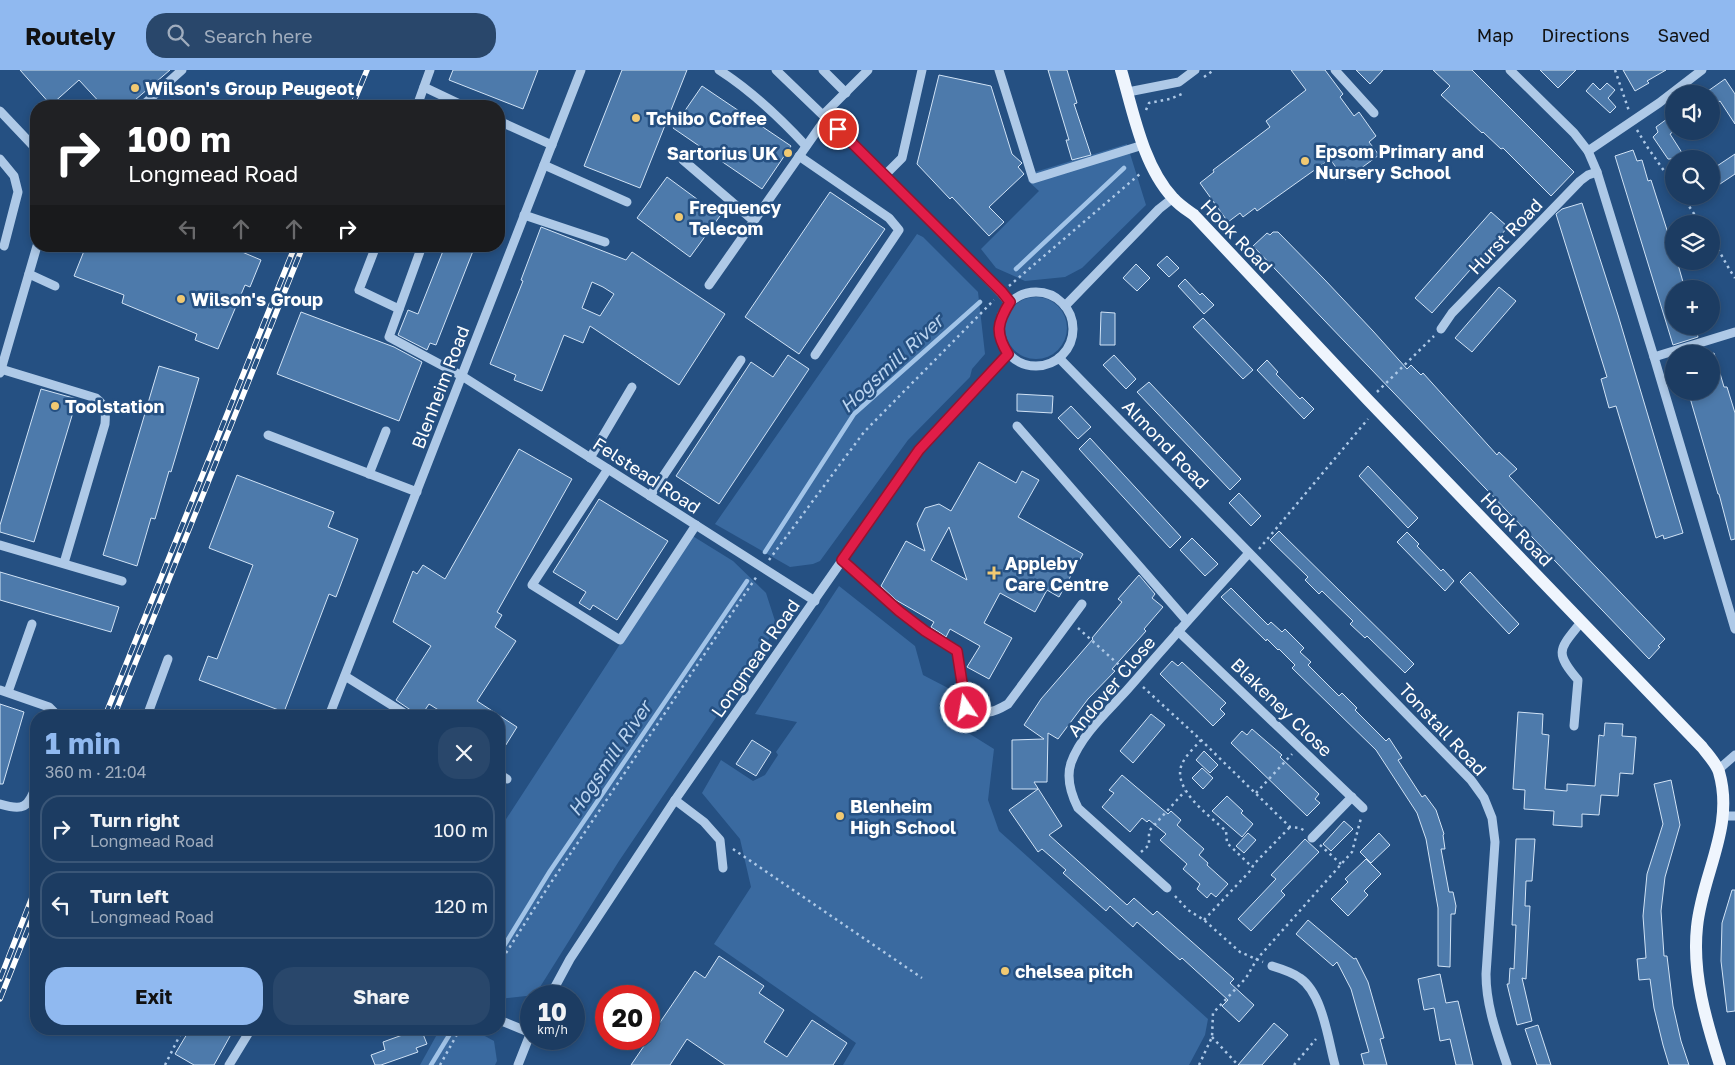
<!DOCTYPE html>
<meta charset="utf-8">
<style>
:root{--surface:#1c3c62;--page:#29476b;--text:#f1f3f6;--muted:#a0adbe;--line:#3a5677;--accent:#90b9f0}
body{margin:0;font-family:"Golos Text",sans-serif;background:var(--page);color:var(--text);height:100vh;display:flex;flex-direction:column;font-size:19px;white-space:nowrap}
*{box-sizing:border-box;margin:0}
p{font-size:16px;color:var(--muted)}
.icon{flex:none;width:28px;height:28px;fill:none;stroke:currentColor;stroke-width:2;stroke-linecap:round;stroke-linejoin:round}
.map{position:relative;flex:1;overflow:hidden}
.drawer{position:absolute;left:30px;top:640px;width:475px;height:325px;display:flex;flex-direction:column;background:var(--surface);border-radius:20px;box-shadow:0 2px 8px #0003,0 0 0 1px var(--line)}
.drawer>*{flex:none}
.guide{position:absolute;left:30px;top:30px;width:475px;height:152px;border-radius:20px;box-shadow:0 2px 8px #0003,0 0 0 1px var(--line);background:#202124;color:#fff;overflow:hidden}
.fabs{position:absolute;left:1665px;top:15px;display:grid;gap:10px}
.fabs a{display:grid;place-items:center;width:55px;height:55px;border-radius:50%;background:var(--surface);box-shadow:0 2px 8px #0003,0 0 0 1px var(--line);font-size:25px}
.speed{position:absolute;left:520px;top:915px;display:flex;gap:10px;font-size:25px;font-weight:700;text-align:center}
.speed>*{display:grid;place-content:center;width:65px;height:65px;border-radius:50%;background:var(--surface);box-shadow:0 2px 8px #0003,0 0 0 1px var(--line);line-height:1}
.speed small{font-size:12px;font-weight:400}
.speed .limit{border:8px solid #d22;background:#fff;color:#111}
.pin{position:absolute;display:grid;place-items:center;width:42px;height:42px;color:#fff;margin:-21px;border:2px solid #fff;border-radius:50%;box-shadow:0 1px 5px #0007}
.me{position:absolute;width:55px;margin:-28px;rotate:348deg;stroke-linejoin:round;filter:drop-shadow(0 0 4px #0008)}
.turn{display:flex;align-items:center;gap:18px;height:105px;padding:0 15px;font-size:22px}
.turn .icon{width:65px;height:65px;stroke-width:2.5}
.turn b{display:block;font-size:35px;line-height:42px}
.lanes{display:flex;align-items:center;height:48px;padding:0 15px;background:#0003;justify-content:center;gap:25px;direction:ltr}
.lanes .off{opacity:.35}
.round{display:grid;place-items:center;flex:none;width:52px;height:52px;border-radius:20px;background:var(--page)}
.overview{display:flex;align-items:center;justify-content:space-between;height:85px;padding:0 15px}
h1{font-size:30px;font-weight:700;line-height:38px;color:var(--accent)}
.cta{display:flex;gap:10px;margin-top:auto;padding:10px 15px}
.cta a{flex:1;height:58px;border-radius:20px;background:var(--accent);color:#111;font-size:20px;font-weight:700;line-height:58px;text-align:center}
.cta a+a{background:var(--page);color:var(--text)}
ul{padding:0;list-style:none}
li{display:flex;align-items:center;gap:15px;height:68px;margin:0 10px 8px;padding:0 5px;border:2px solid var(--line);border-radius:20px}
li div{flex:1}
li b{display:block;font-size:19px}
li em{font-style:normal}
header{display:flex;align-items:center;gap:30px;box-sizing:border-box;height:70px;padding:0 25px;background:var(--accent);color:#111}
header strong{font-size:24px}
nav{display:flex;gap:28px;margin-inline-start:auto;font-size:18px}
.search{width:350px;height:45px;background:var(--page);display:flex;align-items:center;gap:12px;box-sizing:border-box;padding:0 18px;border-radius:20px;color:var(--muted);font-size:19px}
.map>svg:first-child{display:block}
.green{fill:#3a6aa0}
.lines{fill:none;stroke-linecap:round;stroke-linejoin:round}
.stream{stroke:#a2c4e8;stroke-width:4.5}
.building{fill:#4d7aab;stroke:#d1e3f6;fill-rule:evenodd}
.path{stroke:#aec9e7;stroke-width:2.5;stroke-dasharray:2.5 4;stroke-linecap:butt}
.minor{stroke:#aec9e7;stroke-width:9}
.major{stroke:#eff5fd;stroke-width:12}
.rail-casing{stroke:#fff;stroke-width:5.5}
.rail{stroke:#255082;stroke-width:4;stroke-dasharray:11;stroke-linecap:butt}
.route-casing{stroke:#92132f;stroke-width:12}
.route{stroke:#e11d48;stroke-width:9}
.poi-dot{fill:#f1c972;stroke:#255082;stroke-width:2}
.labels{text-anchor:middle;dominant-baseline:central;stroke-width:5;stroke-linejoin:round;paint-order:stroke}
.poi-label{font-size:18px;font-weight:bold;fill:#fff;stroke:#255082;text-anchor:start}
.street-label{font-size:18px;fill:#fff;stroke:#255082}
.water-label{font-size:19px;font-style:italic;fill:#b9d3ef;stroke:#255082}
</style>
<header>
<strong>Routely</strong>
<div class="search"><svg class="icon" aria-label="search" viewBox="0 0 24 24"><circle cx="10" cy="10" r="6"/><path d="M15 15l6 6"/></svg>Search here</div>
<nav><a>Map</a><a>Directions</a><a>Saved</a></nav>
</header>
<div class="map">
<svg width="1735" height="995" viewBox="0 0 1735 995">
<rect width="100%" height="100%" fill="#255082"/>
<!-- green -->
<g class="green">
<polygon points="1127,74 1146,135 1082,198 1065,207 1025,211 996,198 981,179 1039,121 1028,111 1035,102"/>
<polygon points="917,164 923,167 978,222 985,284 972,299 970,307 908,370 820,491 813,494 790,497 715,454"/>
<circle cx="1036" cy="258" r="31"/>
<polygon points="691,465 733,491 766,523 777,557 619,791 535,925 499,929 499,760"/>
<polygon points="839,516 915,576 923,605 948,618 941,646 994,679 988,730 999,761 1208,949 1205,965 1189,995 843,995 856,973 714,874 751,817 740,769 702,723 721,690 753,711 765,705 778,685 776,682 797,652 755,644"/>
<polygon points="440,959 472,959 494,971 497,991 495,995 420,995"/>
</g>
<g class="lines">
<!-- stream -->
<g class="stream">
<polyline points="1016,199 1124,98"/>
<polyline points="765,482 854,344 980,232"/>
<polyline points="499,884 550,801 747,511"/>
<polyline points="431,995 453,959"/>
</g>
</g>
<!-- building -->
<g class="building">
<polygon points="20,0 170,0 128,36 103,36 79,10 51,35"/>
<polygon points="453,0 538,0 523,39 449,10"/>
<polygon points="622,0 687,0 640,118 584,96"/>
<polygon points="1048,0 1067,0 1077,33 1074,34 1091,85 1072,90 1066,70 1069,70"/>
<polygon points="1291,0 1325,0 1343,24 1340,27 1354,46 1359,42 1376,66 1369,72 1379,85 1345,110 1330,89 1257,141 1255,138 1243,147 1240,143 1228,152 1200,113 1214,102 1213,100 1270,57 1266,51 1306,20"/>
<polygon points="1356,0 1383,0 1370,14"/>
<polygon points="1433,0 1472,0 1574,102 1551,126 1503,78 1501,79 1483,62 1482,63 1441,25 1450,16"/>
<polygon points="1540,0 1576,0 1558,18"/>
<polygon points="1623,0 1666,0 1647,11 1649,13 1635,21"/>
<polygon points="939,5 991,16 1012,84 1022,93 1018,97 1024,104 989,137 1004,152 989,166 952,127 950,129 917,94"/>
<polygon points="1725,9 1735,24 1735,54 1720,31 1717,33 1708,21"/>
<polygon points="1593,13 1600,20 1607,13 1615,20 1608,28 1616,37 1610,43 1586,21"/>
<polygon points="702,16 791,76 762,119 673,58"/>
<polygon points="1667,49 1674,61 1670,64 1686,89 1668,89 1653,67 1658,62 1656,57"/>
<polygon points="1633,80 1637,91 1642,90 1648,111 1651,110 1674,182 1674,191 1677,191 1685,219 1674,219 1674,256 1695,256 1698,267 1673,275 1615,86"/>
<polygon points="1735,84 1735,104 1711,120 1711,100"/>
<polygon points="667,107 720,146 690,187 637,148"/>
<polygon points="830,122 885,159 799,284 745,247"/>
<polygon points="1582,133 1618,245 1683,463 1664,469 1663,465 1656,468 1616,336 1609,338 1601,309 1607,307 1556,144 1562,139"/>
<polygon points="1491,142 1508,157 1432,243 1415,228"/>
<path d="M541,157L626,190L632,182L725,244L679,315L590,256L583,273L564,265L542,321L514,310L516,305L490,294L523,211L521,210ZM592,212L603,217L614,224L600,246L582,238Z"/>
<polygon points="1273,162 1278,162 1325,210 1373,261 1407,299 1411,295 1421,305 1423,303 1497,385 1499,382 1517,399 1509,406 1665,569 1658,576 1660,577 1649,589 1253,176 1267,163 1270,165"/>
<polygon points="86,176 228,176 261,190 250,217 245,215 218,279 195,270 197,264 122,233 124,225 74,206"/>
<polygon points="445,176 475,176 436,275 430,273 427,280 398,265 408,240 418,244"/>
<polygon points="1167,186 1179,198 1169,207 1157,195"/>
<polygon points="1136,194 1150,208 1137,221 1123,208"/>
<polygon points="1185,209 1200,225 1202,223 1214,235 1204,244 1178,216"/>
<polygon points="1499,217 1516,231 1472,282 1455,268"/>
<polygon points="301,242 394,277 422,292 399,351 277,304"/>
<polygon points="1101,242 1115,243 1115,275 1100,275"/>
<polygon points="1203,248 1253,300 1243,309 1193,257"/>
<polygon points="1714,283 1724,317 1727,317 1735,343 1735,469 1731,470 1719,424 1718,424 1688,321 1711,321 1711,284"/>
<polygon points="788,285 809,299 719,434 676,406 751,292 773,307"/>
<polygon points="1114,285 1136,309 1126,319 1103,295"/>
<polygon points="1267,290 1278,302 1276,304 1300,329 1302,327 1314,339 1304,349 1257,300"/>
<polygon points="159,296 199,308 171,402 169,401 155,449 151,448 137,496 103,485"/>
<polygon points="1149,312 1241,409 1230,420 1137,322"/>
<polygon points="41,319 77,329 34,472 0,462 0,455"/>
<polygon points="1017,324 1053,326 1052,343 1017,341"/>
<polygon points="1071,336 1091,357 1078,369 1058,348"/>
<polygon points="1090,368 1181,467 1170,478 1079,379"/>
<polygon points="519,379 572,409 497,542 502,545 495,557 516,571 477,631 517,657 499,686 499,646 448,646 429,634 421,646 415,646 412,641 396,630 431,576 393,552 413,501 417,504 423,495 445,509"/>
<path d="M979,392L1016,413L1022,401L1039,410L1018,447L1083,484L1059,527L1047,520L1035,542L1000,523L984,553L1012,568L989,609L967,597L980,576L950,559L946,567L942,564L931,557L934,552L896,530L881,516L906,471L925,481L917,454L925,438L939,434L951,441ZM949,457L967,510L931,490Z"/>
<polygon points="1368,396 1418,448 1408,458 1359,406"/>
<polygon points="237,405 334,442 328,457 358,469 336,527 329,524 284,642 199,610 208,586 217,589 253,495 209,478"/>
<polygon points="1239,423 1261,446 1251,456 1229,433"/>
<polygon points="599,429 668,471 617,550 593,535 590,540 579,533 586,522 553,502"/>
<polygon points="1279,461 1414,594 1405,603 1367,566 1365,568 1350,554 1353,551 1322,521 1319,524 1305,510 1308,507 1270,470"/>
<polygon points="1407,462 1419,474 1417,476 1441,501 1443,499 1454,511 1445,521 1397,472"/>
<polygon points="1192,468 1218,494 1205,506 1180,480"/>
<polygon points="0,502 119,537 111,562 0,530"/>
<polygon points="1470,502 1519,554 1509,564 1460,512"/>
<polygon points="1139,505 1155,524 1152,528 1163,537 1144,559 1146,561 1112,599 1115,601 1088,629 1058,669 1048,663 1047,712 1034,712 1062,756 1049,765 1127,835 1134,828 1153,845 1157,841 1234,909 1230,913 1254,935 1239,952 1222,936 1228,930 1182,888 1180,890 1137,852 1133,857 1110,836 1106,841 1063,803 1066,800 1042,779 1038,782 1009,740 1038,719 1012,719 1012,670 1044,669 1024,655 1041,629 1093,569 1092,568 1122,532 1118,529"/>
<polygon points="1231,518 1268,555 1271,552 1282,562 1285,559 1304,578 1300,582 1311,592 1308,595 1339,626 1342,623 1357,638 1355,640 1386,671 1389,668 1402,688 1398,690 1422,727 1425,725 1436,740 1444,764 1443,765 1445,779 1441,779 1449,822 1453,822 1456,836 1455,844 1451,844 1450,897 1438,896 1438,838 1426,769 1417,743 1376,680 1292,598 1295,595 1279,579 1278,580 1267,569 1266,571 1221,527"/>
<polygon points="1172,591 1178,596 1182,592 1226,633 1220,639 1225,644 1213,656 1160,604"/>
<polygon points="0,634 24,642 3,714 0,714"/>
<polygon points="1518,642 1543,644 1542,664 1549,665 1545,719 1567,721 1567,714 1595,716 1599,665 1604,666 1605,653 1623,654 1622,666 1636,667 1633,704 1620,703 1618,726 1601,725 1599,745 1582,744 1582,757 1553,755 1554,741 1524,739 1525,720 1513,719"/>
<polygon points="1151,644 1165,655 1133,693 1120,681"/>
<polygon points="1252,659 1282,685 1280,687 1319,724 1315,729 1320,733 1307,746 1231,673 1242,661 1247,665"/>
<polygon points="752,670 771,682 756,706 736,694"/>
<polygon points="1204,681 1218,695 1210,703 1196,690"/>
<polygon points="1202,698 1213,708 1203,719 1192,708"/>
<polygon points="1122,705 1168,744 1171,741 1181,750 1177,755 1204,779 1199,785 1208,793 1207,795 1228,814 1216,827 1211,823 1207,828 1197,819 1200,814 1183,799 1187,794 1160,770 1166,764 1149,750 1147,752 1142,748 1130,762 1102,737 1114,723 1109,720"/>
<polygon points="1671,710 1680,755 1665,807 1661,841 1664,886 1667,886 1673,936 1681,971 1689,995 1669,995 1663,975 1654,938 1650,909 1639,910 1637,889 1646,888 1643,846 1647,804 1663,754 1654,714"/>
<polygon points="1227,726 1243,741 1241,743 1253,754 1242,767 1212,741"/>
<polygon points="1344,751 1353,759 1331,781 1323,774"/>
<polygon points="1248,763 1256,770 1244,783 1236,776"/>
<polygon points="1379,763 1390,775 1371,793 1360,782"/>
<polygon points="1305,769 1319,782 1281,821 1285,825 1251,861 1238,849 1276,809 1271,805"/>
<polygon points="1516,769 1535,769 1532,811 1526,811 1525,836 1530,836 1526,909 1522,908 1532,951 1517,955 1507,914 1509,914 1510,898 1514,899 1516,855 1512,855"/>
<polygon points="1366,789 1381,804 1364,821 1368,825 1348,846 1331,829 1348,812 1345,809"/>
<polygon points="1732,820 1735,820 1735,941 1727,942 1721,891 1722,853"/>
<polygon points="1308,850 1354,889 1356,888 1368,912 1384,968 1380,969 1387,995 1364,995 1361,984 1369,982 1351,919 1337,892 1333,896 1296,864"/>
<polygon points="719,886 764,916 759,923 784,940 764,972 787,987 812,950 847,973 833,995 725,995 687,969 670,995 631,995 695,901 705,908"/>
<polygon points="1440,904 1446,933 1458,931 1473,995 1456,995 1450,969 1440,971 1434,938 1424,940 1418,909"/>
<polygon points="1274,953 1288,965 1262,995 1238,995"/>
<polygon points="1538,955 1551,995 1537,995 1525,959"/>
<polygon points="190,959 234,959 214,995 194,995 175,984"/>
<polygon points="419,959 421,959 427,974 416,978 418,982 381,995 375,995 371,985 385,980 383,972"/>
</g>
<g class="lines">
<!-- path -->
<g class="path">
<polyline points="1615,0 1629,41"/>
<polyline points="1204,7 1214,0"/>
<polyline points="1146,40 1149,33 1170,29 1182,24"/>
<polyline points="1637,60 1648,78 1674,115"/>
<polyline points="1682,126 1701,154"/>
<path d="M1711,168C1720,181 1726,195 1735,208"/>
<polyline points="1009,216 1141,103"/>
<polyline points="1377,322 1434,266"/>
<polyline points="1259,479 1368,349"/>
<polyline points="769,490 864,362 994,230"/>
<polyline points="1078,558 1128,603"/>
<polyline points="1143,617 1201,670 1290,757 1300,758 1305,761"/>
<path d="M1201,670C1195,677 1186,685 1182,694C1171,719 1210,746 1226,761L1227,773L1252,797"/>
<polyline points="1256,723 1292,684"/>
<polyline points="1320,775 1341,794"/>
<polyline points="733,779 922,908"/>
<polyline points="1141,782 1149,775 1149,761 1185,721"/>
<polyline points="1175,826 1188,840 1204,850 1240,882 1263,892"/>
<polyline points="1204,850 1250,801 1254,794 1290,757"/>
<polyline points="499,894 548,817 757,506"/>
<polyline points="1212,967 1238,995"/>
<polyline points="165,995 183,959"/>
<polyline points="440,995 460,959"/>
<polyline points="1199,995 1212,967 1213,943 1246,908 1257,889 1352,782 1361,748"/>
<polyline points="1294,995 1316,969"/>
</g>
<!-- minor -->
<g class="minor">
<path d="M719,0C752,21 780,48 806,76"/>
<polyline points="776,0 885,105 1001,223 1009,233"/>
<polyline points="823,0 846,23"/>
<polyline points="999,0 1033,109 1143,75"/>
<polyline points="1335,0 1374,43"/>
<polyline points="1510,0 1574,63 1588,81 1597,102 1654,287 1735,559"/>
<polyline points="424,17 464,36"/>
<polyline points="1128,22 1179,12 1195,0"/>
<polyline points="142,36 182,0"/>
<polyline points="417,36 430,0"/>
<polyline points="0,41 36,79"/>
<polyline points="823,45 868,0"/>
<polyline points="499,51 552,75"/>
<polyline points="1588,81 1659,33 1702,0"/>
<polyline points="799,86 889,148 899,160 815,285"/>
<polyline points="0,89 14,106 18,122 4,176"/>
<polyline points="683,90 754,151"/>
<polyline points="544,95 627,132"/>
<polyline points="885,105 902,88 922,0"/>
<polyline points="524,145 605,172"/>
<polyline points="376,176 359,220 399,239"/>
<polyline points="422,176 389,267 462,306 815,531"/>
<polyline points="29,204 55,216"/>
<polyline points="709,215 826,48"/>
<circle cx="1036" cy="259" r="37"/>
<polyline points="1065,236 1159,139 1173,128"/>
<polyline points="1441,259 1452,243 1580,111 1588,105 1597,102"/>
<polyline points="1654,287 1735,262"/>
<path d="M1059,288L1471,710L1484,728L1492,748L1495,772L1486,904C1486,936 1497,965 1507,995"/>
<path d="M1,299L96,328C106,336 106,341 105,354L64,493"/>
<polyline points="0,303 37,176"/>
<polyline points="1017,356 1187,551"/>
<polyline points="268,365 417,422"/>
<polyline points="590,388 632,317"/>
<polyline points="608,399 532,515 620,570 696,455"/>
<polyline points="369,404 386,361"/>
<polyline points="650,426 741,290"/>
<polyline points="0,475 122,511"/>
<path d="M842,490L899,541L925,561L957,581L966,638C985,645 991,644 1008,634L1082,534"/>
<polyline points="1178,561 1363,738"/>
<polyline points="345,606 409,646"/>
<polyline points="0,620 49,637 58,646"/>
<polyline points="8,622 32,554"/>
<polyline points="147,646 168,589"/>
<polyline points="329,646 581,0"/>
<path d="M1574,656L1578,610C1553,581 1560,579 1582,551"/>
<polyline points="1718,700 1735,685"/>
<polyline points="499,704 507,709"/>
<polyline points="675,730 704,752 720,770 723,798"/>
<path d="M0,734C23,741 28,738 36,716"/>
<polyline points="1725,746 1735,746"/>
<polyline points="1312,768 1352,727"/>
<path d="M1167,818L1078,738C1071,724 1066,708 1071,693C1081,665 1107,642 1127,620C1167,574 1208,528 1249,483"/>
<path d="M1272,896C1282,899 1292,902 1300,908C1323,924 1328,970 1335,995"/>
<polyline points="550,926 570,889 675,730 919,380 1008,283"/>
<polyline points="499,950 531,963"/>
<polyline points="229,995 251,959"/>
<polyline points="518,995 531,962"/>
</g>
<!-- major -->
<path class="major" d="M1121,0C1133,41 1143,96 1173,128C1179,135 1187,140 1194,145L1368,330L1702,677C1708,685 1716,693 1719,702C1735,757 1702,804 1697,857C1692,904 1706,951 1720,995"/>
<!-- rail casing -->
<g class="rail-casing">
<g id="rail">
<polyline points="352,36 367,0"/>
<polyline points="105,646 295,176"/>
<polyline points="114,646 303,176"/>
<polyline points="0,909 36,817"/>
<polyline points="0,929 36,839"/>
</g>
</g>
<!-- rail -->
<use href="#rail" class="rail"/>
</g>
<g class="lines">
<!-- route casing -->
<g class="route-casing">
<path id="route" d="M838,59L1002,222L1010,232C997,253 995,263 1008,284L919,380L842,490L899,541L925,561L957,581L966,638"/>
</g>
<!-- route -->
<use href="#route" class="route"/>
</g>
<!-- markers -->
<g class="poi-dot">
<circle cx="135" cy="18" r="5"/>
<circle cx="636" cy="48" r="5"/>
<circle cx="788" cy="83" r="5"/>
<circle cx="1305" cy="91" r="5"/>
<circle cx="679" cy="147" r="5"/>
<circle cx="181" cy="229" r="5"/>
<circle cx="55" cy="336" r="5"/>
<path d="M991.5 495.5h5v5h5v5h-5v5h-5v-5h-5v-5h5z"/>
<circle cx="840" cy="746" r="5"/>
<circle cx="1005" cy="901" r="5"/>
</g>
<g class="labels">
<!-- poi labels -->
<g class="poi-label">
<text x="145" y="18">Wilson's Group Peugeot</text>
<text x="646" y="48">Tchibo Coffee</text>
<text x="1315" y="81">Epsom Primary and<tspan x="1315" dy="21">Nursery School</tspan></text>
<text x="778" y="83" text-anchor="end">Sartorius UK</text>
<text x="689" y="137">Frequency<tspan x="689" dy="21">Telecom</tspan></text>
<text x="191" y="229">Wilson's Group</text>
<text x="65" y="336">Toolstation</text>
<text x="1005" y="493">Appleby<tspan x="1005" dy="21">Care Centre</tspan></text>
<text x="850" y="736">Blenheim<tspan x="850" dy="21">High School</tspan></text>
<text x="1015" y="901">chelsea pitch</text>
</g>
<!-- street labels -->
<g class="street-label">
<text transform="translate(1237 166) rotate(46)">Hook Road</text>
<text transform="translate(1505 166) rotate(-46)">Hurst Road</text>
<text transform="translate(440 317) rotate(-69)">Blenheim Road</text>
<text transform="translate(1166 374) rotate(46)">Almond Road</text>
<text transform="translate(647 405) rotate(33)">Felstead Road</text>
<text transform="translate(1517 459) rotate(46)">Hook Road</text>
<text transform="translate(755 588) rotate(-55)">Longmead Road</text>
<text transform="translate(1111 616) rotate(-50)">Andover Close</text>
<text transform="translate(1282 637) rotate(44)">Blakeney Close</text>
<text transform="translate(1443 659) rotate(47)">Tonstall Road</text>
</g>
<!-- water labels -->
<g class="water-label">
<text transform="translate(891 293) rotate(-43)">Hogsmill River</text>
<text transform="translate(609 688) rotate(-56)">Hogsmill River</text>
</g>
</g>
</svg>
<div class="fabs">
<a><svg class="icon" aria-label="sound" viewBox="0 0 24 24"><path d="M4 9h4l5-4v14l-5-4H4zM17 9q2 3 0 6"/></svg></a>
<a><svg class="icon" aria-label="search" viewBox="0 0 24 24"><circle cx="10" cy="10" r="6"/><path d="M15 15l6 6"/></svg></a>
<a><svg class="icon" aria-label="layers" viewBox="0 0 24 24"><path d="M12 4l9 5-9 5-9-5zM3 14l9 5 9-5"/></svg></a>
<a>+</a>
<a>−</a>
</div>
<div class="speed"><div>10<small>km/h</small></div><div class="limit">20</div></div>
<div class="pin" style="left:838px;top:59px;background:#d93025"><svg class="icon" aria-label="arrive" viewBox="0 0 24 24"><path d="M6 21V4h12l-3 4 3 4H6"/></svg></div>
<svg class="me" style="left:966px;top:638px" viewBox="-20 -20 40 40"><circle r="17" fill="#e11d48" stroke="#fff" stroke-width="3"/><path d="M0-11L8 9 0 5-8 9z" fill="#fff"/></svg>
<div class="guide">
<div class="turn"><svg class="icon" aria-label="right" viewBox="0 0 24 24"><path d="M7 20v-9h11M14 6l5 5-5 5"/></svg><div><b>100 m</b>Longmead Road</div></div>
<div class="lanes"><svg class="icon off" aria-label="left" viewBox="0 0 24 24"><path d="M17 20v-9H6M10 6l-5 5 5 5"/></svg><svg class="icon off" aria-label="ahead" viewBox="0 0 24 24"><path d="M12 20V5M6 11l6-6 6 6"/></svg><svg class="icon off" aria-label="ahead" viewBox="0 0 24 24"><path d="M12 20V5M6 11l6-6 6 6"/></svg><svg class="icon" aria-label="right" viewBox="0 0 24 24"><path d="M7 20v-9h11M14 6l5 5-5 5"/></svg></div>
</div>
<section class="drawer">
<div class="overview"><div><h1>1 min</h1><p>360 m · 21:04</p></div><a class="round"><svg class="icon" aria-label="close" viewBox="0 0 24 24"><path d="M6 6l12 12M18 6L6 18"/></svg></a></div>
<ul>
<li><svg class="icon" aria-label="right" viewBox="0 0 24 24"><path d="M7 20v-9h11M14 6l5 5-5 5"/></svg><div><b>Turn right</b><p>Longmead Road</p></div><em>100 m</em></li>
<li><svg class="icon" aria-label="left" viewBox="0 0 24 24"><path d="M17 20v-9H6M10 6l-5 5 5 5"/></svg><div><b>Turn left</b><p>Longmead Road</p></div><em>120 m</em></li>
</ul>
<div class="cta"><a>Exit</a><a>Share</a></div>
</section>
</div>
